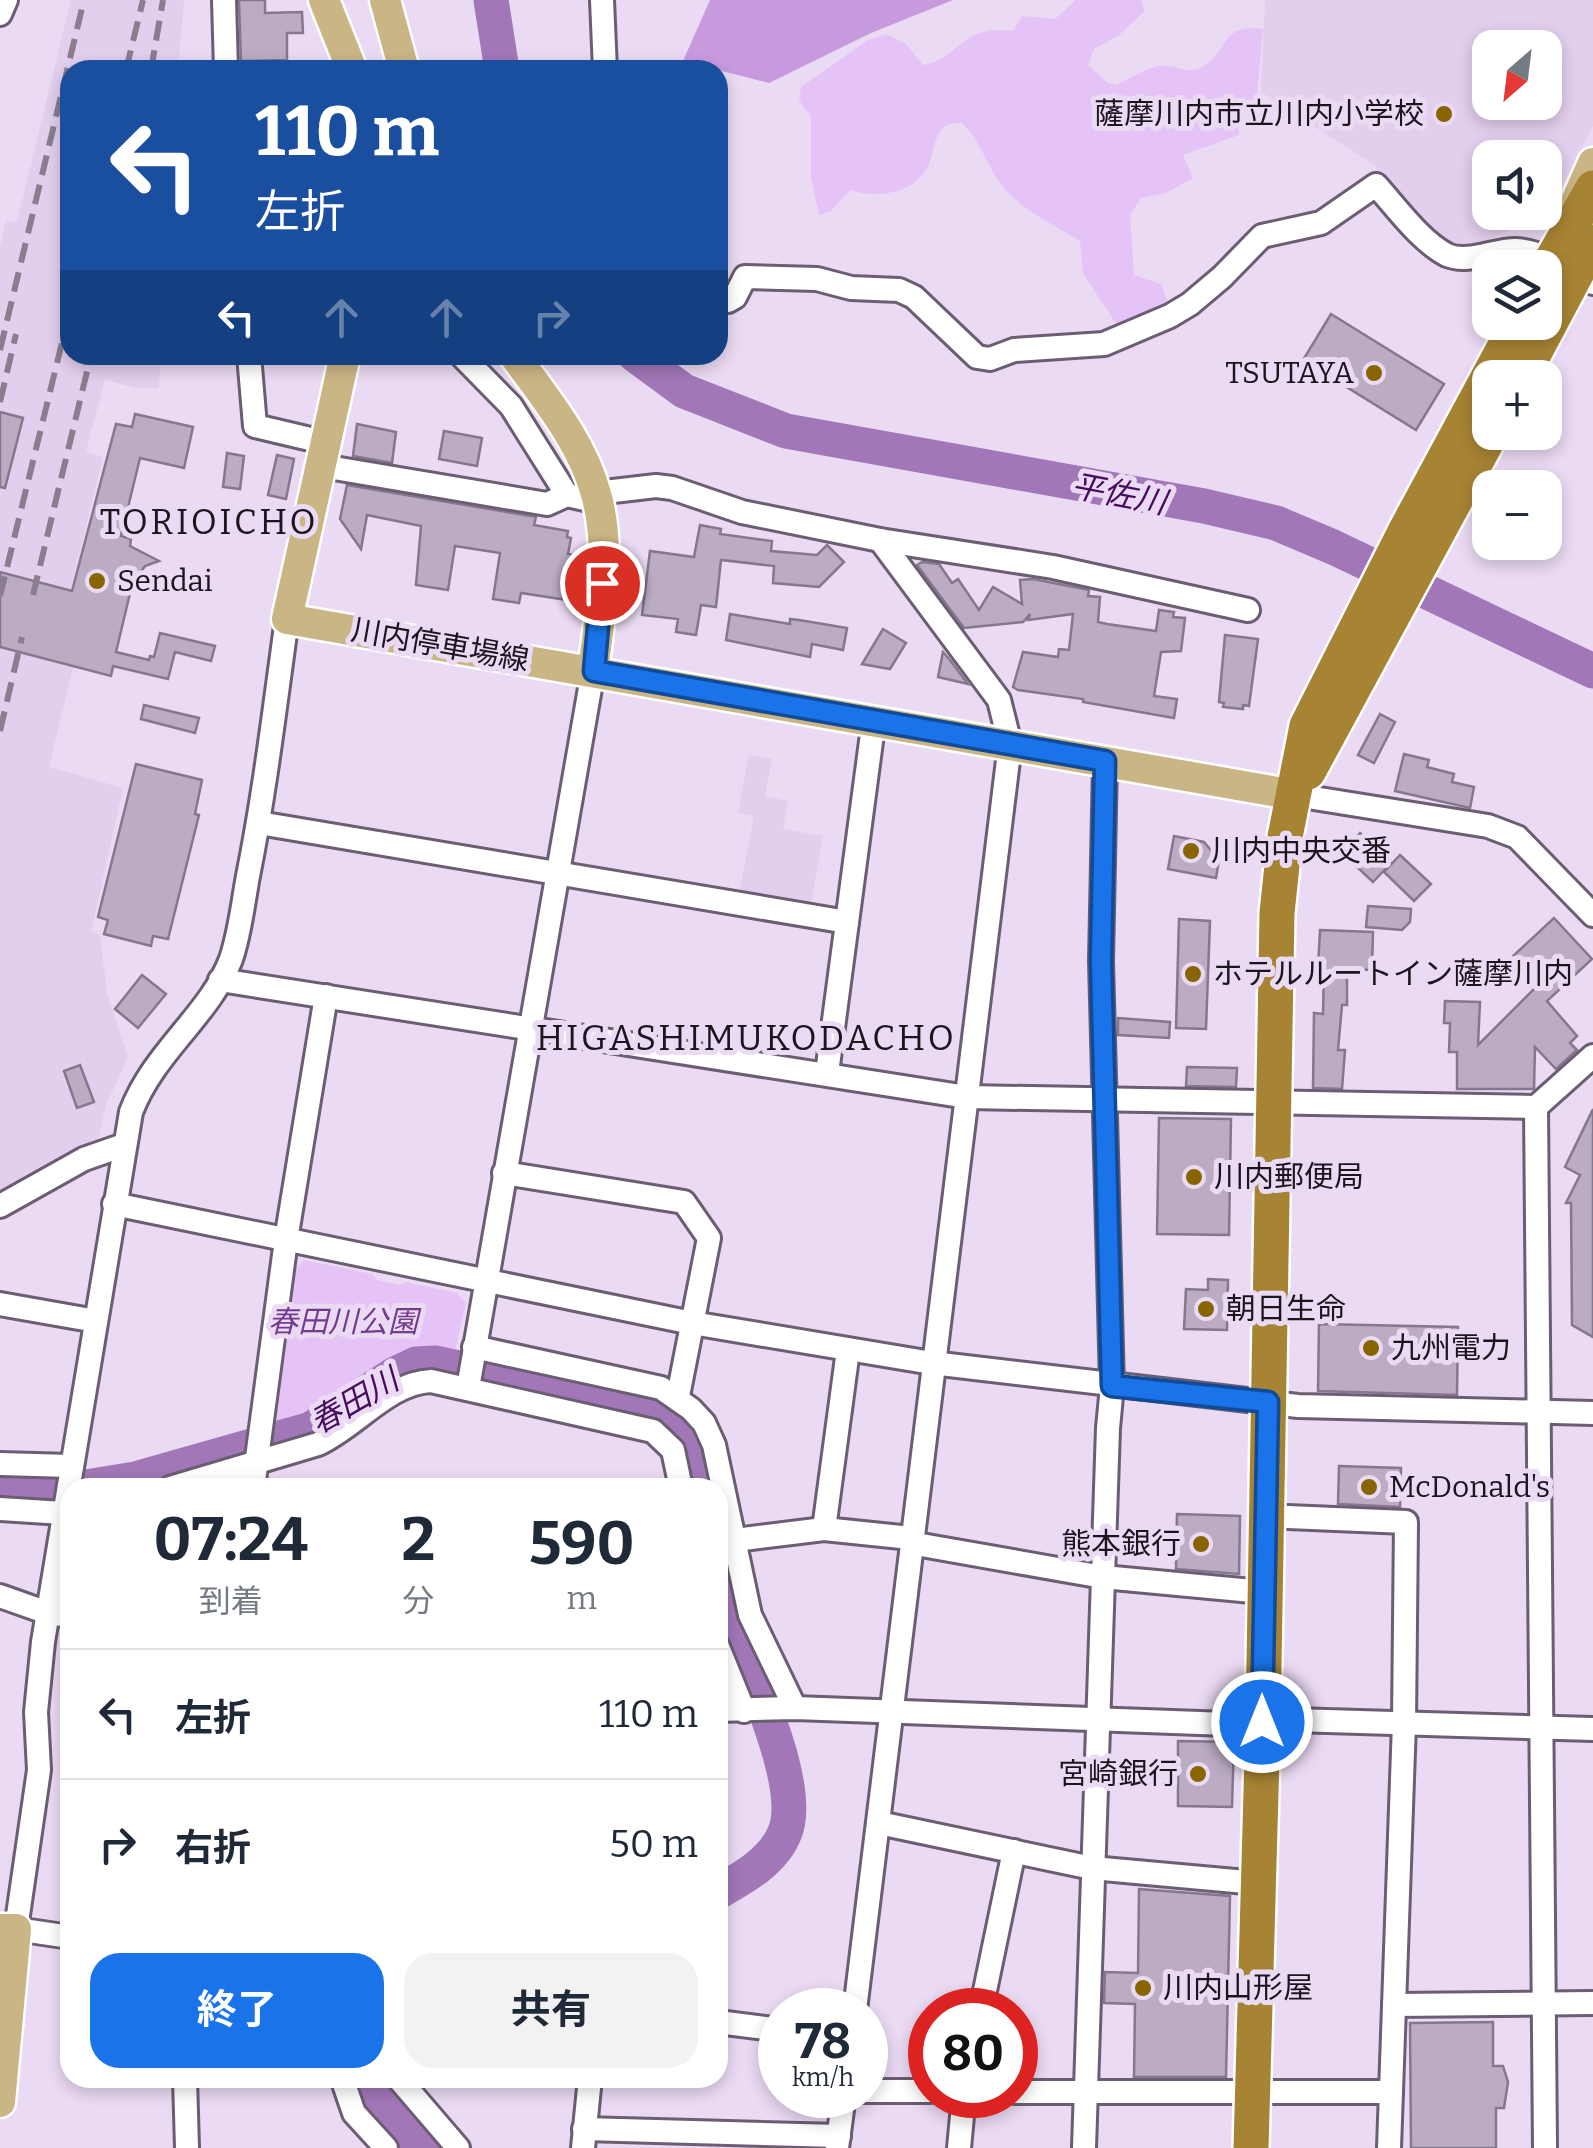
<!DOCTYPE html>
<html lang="ja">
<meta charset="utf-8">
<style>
:root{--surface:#fff;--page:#f2f2f3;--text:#1f2937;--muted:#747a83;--line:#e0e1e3;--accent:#1a73e8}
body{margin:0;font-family:Bitter,"Noto Sans JP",serif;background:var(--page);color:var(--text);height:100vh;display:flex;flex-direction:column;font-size:38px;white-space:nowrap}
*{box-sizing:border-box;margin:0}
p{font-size:32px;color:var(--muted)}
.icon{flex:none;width:55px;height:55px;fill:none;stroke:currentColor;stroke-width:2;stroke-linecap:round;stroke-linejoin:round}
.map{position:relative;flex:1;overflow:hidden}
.details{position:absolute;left:60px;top:1478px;width:668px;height:610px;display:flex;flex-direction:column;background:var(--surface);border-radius:30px;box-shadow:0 5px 15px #0003}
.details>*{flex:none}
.guide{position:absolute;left:60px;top:60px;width:668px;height:305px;border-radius:30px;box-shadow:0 5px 15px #0003;background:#1a4fa0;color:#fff;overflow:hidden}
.needle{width:65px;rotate:208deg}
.controls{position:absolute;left:1472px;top:30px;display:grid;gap:20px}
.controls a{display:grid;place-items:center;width:90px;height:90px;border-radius:20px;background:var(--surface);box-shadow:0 5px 15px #0003;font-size:50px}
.speed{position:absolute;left:758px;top:1988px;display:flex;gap:20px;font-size:50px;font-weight:700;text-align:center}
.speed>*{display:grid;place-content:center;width:130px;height:130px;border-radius:50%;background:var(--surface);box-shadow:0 5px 15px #0003;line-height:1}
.speed small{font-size:25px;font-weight:400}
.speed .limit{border:15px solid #d22;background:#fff;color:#111}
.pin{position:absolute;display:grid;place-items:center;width:85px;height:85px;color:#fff;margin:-42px;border:5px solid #fff;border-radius:50%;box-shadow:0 2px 10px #0007}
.me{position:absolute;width:110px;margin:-55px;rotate:0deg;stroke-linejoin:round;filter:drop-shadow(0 0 8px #0008)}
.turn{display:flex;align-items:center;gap:35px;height:210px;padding:0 30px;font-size:45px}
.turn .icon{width:130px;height:130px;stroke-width:2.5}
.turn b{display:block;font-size:70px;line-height:85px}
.lanes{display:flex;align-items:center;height:95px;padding:0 30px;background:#0003;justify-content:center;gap:50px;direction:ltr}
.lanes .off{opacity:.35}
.eta{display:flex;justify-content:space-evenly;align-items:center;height:170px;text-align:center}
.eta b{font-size:60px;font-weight:700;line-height:70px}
.action{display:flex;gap:20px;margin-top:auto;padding:20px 30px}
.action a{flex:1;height:115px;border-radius:30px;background:var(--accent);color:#fff;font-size:40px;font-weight:700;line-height:115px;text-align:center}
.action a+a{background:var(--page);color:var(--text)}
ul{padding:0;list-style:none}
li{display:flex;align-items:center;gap:30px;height:130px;padding:0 30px;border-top:2px solid var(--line)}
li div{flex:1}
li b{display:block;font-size:38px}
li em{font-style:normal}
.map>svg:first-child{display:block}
.built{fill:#e2ceed;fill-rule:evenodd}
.green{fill:#e5c3f7}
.forest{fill:#c79ade}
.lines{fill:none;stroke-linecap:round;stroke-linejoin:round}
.river{stroke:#a277b8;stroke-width:35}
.building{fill:#bbacc4;stroke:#85778d;stroke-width:2.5}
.minor-casing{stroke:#6b5d72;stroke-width:28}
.major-casing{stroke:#fff;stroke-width:35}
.highway-casing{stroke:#fff;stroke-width:40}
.minor{stroke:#fff;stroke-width:22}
.major{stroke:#cab585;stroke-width:30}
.highway{stroke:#a78334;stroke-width:35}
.rail{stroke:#897d8f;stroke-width:6;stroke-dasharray:20 10;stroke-linecap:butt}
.route-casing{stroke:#114b97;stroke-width:25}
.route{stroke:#1a73e8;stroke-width:18}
.poi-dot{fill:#886501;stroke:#eadaf3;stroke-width:4}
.labels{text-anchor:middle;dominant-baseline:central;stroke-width:10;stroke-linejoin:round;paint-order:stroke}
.poi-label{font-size:30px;fill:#1b151e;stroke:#eadaf3;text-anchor:start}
.street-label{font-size:30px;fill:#1b151e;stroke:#eadaf3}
.park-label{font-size:30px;font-style:italic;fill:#723c8c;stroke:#eadaf3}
.water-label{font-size:32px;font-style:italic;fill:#470c5e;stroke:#eadaf3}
.quarter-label{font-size:35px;letter-spacing:2.5px;fill:#1b151e;stroke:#eadaf3}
</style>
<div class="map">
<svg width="1593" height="2148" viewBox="0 0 1593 2148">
<rect width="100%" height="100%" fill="#eadaf3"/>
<!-- built -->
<g class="built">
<polygon points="71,0 184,0 178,70 70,70 70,355 161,355 159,388 135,388 105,379 86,452 103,457 53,661 73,667 49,767 123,788 91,932 100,935 107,993 128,1057 106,1105 98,1140 0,1195 0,247 6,221 17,222"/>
<path d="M1265,0H1593V126L1559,192L1545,184V158H1490V212L1522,213L1512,229L1472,246L1435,239L1377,177L1376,166L1261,92ZM1490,48H1545V102H1490Z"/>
<polygon points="749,755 772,759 765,796 788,801 783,829 823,836 810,908 739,895 754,816 738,813"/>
</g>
<!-- green -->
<g class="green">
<path d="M1076,0H1141L1145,11L1118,36L1094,49L1088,65L1108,83L1116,85C1128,80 1147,67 1160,66C1174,64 1186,74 1200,68C1231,53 1217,23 1263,29L1257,93L1262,97C1246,109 1238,114 1239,135L1183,155L1193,178L1166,193L1141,198L1130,215L1134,275L1161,284L1170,309L1120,330L1083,273L1080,241C1054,225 1019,209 1001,184C986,164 981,141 962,123C954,123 946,123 941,130C933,140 934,156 927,168C913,194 876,199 850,190L831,211L819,215L811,178V117L799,100L801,87L868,40L886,34L906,44L923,65C943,63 956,45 973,36C986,29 999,30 1013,31L1022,16L1055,19Z"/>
<path d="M304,1260L372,1274L377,1280L400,1285L406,1282L457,1293L466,1303L454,1355C377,1343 380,1372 323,1407C308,1416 289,1420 272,1424L295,1270Z"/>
</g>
<!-- forest -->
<polygon class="forest" points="710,0 953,0 871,33 769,83 683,61"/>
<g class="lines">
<!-- river -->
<g class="river">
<polyline points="491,0 502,70"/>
<polyline points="635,355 684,391 786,431 1204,506 1276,523 1333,547 1593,671"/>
<polyline points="0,1485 50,1492 70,1489"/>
<polyline points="80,1488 135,1479 311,1429 395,1374 416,1364 436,1363 656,1410 689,1437 699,1488"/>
<path d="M718,1576C730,1638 807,1777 785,1832C774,1861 743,1878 718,1892"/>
<polyline points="370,2078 373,2096 424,2148"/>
</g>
</g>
<!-- building -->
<g class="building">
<polygon points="239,0 265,0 265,13 302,12 303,33 287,33 287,60 241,61"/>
<polygon points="1331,314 1444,384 1416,430 1303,360"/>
<polygon points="0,412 23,418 5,488 0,487"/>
<polygon points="135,414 193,427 184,468 140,458 121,536 131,539 130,546 159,561 145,566 132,585 116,652 149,660 150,656 154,657 160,633 215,646 211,661 175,652 168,679 113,666 111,676 0,647 0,572 72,591 116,424 132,427"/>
<polygon points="357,424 396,432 392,463 353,456"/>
<polygon points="444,431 482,438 477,466 439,459"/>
<polygon points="227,453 244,456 240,489 223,487"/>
<polygon points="277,455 294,459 286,499 268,495"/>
<polygon points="347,485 536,517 534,525 568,531 567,537 571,538 568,554 575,555 567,600 521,593 519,603 493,599 500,553 455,546 448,590 416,585 421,526 367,515 361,549 340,519"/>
<polygon points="700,525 721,529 720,534 772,541 771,551 817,555 827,545 844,562 819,587 773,583 774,566 721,560 716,607 701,605 696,635 676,632 678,619 642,615 650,551 694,557"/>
<polygon points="922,562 939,564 952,583 958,579 979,610 993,587 1022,604 1020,580 1033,579 1089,590 1088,596 1100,597 1098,622 1107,624 1156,631 1159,610 1174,612 1173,617 1185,618 1181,651 1161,652 1154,696 1177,699 1174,718 1083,702 1083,699 1018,690 1013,687 1023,652 1058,657 1059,649 1069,650 1073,614 1028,620 1030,614 1023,622 964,628 917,565"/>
<polygon points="730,614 790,624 790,619 799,620 847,628 843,650 812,644 810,657 726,640"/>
<polygon points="883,629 906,643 890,669 862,664"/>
<polygon points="1225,635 1258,639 1249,706 1243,705 1243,709 1223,707 1224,703 1219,702"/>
<polygon points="943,652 950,660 968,684 938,677"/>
<polygon points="144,705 199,718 195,733 141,719"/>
<polygon points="1380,714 1395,722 1374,763 1358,755"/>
<polygon points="1404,754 1429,760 1427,767 1454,774 1452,782 1474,787 1470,808 1395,791"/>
<polygon points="136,764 202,780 195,814 199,815 168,939 153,936 151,946 104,934 108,920 98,917"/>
<polygon points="1360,833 1391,863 1373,882 1342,853"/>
<polygon points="1174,836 1204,842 1219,860 1216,878 1168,869"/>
<polygon points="1400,855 1431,884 1414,901 1384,872"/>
<polygon points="1368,906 1411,909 1410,922 1402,930 1366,927"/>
<polygon points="1554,918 1592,959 1547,1001 1577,1036 1570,1043 1577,1050 1556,1069 1535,1047 1534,1089 1457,1089 1457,1052 1449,1052 1450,1023 1444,1023 1445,1001 1480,1002 1478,1045 1538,985 1512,957"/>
<polygon points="1179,919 1210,921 1206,1029 1176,1028"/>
<polygon points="1320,930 1373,932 1372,970 1347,969 1347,1005 1342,1005 1338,1050 1345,1050 1342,1089 1313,1088 1314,1013 1323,1014 1324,968 1318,968"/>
<polygon points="142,975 166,994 138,1028 115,1009"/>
<polygon points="1118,1018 1170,1022 1169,1038 1118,1035"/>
<polygon points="80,1065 94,1102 77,1108 64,1071"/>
<polygon points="1187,1067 1237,1068 1236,1087 1186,1086"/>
<polygon points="1593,1109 1593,1337 1572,1325 1571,1203 1566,1203 1580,1175 1565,1167"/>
<polygon points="1159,1118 1231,1119 1229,1235 1157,1234"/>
<polygon points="1208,1279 1228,1280 1227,1330 1184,1329 1186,1289 1208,1290"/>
<polygon points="1319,1324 1458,1327 1457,1395 1318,1391"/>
<polygon points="1339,1466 1401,1468 1400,1507 1338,1504"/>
<polygon points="1177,1514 1240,1516 1239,1574 1176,1569"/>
<polygon points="1178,1741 1234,1742 1232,1807 1178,1806"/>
<polygon points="1139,1889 1230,1896 1226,2077 1134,2077 1135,2004 1104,2003 1105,1972 1138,1973"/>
<polygon points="1493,2022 1493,2066 1503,2066 1508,2082 1504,2108 1496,2108 1496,2148 1411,2148 1410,2023"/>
</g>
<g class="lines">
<!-- minor casing -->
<g class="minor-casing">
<g id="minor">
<polyline points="224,0 226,70"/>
<polyline points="602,0 605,70"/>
<polyline points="0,14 6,0"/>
<path d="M718,291L728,301L735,297L745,277L817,279L851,288L899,290L914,297L977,357L990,359L1014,350L1104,344L1170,316L1190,304L1222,277L1262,236L1321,223L1376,185C1396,207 1420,241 1447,255C1468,264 1493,250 1515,250C1543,251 1569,270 1593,283"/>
<polyline points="249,355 255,426 327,443"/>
<polyline points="461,355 511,406 567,495"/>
<polyline points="322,466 547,504 567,495 598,502"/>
<polyline points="596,493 656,486 672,488 742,512 880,540 1053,567 1248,610"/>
<polyline points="1295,795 1488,826 1517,837 1593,915"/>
<polyline points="259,823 847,922"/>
<polyline points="220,980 967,1097 1536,1107 1593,1056"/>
<polyline points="827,1073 874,719"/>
<polyline points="1536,1107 1545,2148"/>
<polyline points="504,1173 684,1202 709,1238 678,1396"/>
<polyline points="114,1204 692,1323 932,1363 1298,1406 1593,1413"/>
<polyline points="0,1206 84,1159 124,1145"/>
<polyline points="0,1304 96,1321"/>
<polyline points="474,1347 661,1388 691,1409 704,1423 714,1445 750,1615 795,1708"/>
<polyline points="468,1388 593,671"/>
<polyline points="0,1464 71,1466"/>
<path d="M170,1488L318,1444C357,1426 388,1383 431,1381L653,1431L673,1450L681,1488"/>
<polyline points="253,1488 286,1240 326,996"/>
<polyline points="0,1509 63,1513"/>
<polyline points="1265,1516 1406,1522 1404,1723 1389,2148"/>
<polyline points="824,1529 848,1350"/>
<polyline points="735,1540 824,1529 911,1538"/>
<polyline points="910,1543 1103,1577 1263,1592"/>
<polyline points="0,1596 48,1613 70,1616"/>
<polyline points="718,1647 744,1711"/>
<polyline points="718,1710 795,1708 1227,1724 1293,1720 1593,1729"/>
<polyline points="879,1823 1092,1868 1257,1883"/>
<path d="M70,1937L16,1929L39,1770L36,1712L43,1642L131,1112C155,1050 210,1015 231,959C240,933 243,903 248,876C265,791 275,705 287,619"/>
<polyline points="1394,2005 1593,2003"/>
<polyline points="855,2010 1010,744 999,700 880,540"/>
<polyline points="981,2010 1014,1851"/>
<polyline points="718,2022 780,2030"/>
<polyline points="185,2078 187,2148"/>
<polyline points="342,2078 354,2113 386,2148"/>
<polyline points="398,2078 458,2148"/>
<polyline points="865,2091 930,2091"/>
<polyline points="1015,2092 1391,2092"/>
<polyline points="584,2129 839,2136"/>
<polyline points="583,2148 590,2078"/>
<polyline points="837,2148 844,2095"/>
<polyline points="959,2148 964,2095"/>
<polyline points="1084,2148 1108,1428 1112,1386 1101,961 1105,761"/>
</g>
</g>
<!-- major casing -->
<g class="major-casing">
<g id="major">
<polyline points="324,0 352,70"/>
<polyline points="385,0 404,70"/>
<polyline points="1574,206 1593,163"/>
<polyline points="345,355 287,619 1295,795"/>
<path d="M514,355C545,398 582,442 596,494C612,550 600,614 593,671"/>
<polyline points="0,1929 16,1929 0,2102"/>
</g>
</g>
<!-- highway casing -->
<g class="highway-casing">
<g id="highway">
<polyline points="1545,272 1593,188"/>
<polyline points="1521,378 1593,242"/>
<polyline points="1308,772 1492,432"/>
<polyline points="1251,2148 1263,1721 1277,913 1285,837 1307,726 1407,528 1518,322"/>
</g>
</g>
<!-- minor -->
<use href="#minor" class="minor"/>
<!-- major -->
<use href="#major" class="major"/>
<!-- highway -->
<use href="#highway" class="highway"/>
<!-- rail -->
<g class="rail">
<polyline points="126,70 143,0"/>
<polyline points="151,70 163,0"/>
<polyline points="0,350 84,0"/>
<polyline points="0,402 16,334"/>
<polyline points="33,595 91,355"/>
<polyline points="0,596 70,310"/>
<polyline points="0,731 22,637"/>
</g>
</g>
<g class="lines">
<!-- route casing -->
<g class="route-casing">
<polyline id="route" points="602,583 594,671 1105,761 1101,961 1112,1386 1268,1402 1262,1722"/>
</g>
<!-- route -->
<use href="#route" class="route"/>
</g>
<!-- markers -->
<g class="poi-dot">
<circle cx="1444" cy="114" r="10"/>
<circle cx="1374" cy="373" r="10"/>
<circle cx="97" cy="581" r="10"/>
<circle cx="1191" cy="851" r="10"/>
<circle cx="1193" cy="974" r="10"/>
<circle cx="1194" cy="1177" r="10"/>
<circle cx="1206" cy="1309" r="10"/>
<circle cx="1371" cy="1348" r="10"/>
<circle cx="1369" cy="1487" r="10"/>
<circle cx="1201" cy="1544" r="10"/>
<circle cx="1198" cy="1774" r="10"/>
<circle cx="1143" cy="1988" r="10"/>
</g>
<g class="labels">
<!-- poi labels -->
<g class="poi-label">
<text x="1424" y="114" text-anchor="end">薩摩川内市立川内小学校</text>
<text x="1354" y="373" text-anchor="end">TSUTAYA</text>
<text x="117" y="581">Sendai</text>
<text x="1211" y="851">川内中央交番</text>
<text x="1213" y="974">ホテルルートイン薩摩川内</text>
<text x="1214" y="1177">川内郵便局</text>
<text x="1226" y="1309">朝日生命</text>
<text x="1391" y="1348">九州電力</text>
<text x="1389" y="1487">McDonald's</text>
<text x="1181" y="1544" text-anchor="end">熊本銀行</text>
<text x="1178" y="1774" text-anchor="end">宮崎銀行</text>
<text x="1163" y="1988">川内山形屋</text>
</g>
<!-- street labels -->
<g class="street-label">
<text transform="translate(440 645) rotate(10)">川内停車場線</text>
</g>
<!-- park labels -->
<g class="park-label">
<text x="343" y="1322">春田川公園</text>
</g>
<!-- water labels -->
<g class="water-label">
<text transform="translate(1119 494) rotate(11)">平佐川</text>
<text transform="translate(354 1401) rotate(-30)">春田川</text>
</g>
<!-- quarter labels -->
<g class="quarter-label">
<text x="209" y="522">TORIOICHO</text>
<text x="746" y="1038">HIGASHIMUKODACHO</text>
</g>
</g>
</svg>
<div class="controls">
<a><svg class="needle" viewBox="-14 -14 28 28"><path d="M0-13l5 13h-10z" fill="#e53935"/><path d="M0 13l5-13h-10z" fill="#747a83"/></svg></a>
<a><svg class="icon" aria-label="sound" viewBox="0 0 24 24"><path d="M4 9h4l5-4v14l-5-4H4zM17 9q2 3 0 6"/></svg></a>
<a><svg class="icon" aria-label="layers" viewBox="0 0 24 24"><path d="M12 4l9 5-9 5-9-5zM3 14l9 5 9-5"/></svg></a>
<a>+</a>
<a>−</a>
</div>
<div class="speed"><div>78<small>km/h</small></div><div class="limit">80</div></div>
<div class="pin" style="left:602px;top:583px;background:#d93025"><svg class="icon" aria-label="arrive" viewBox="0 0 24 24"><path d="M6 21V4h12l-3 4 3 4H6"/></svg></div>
<svg class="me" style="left:1262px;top:1722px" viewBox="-20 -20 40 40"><circle r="17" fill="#1a73e8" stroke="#fff" stroke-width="3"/><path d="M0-11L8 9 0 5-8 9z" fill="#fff"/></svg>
<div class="guide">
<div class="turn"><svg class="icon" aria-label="left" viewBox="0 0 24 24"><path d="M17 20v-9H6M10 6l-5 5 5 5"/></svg><div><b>110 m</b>左折</div></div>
<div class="lanes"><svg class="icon" aria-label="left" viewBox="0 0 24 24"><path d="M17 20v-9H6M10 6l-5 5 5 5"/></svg><svg class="icon off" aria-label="ahead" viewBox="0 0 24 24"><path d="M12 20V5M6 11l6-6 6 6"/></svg><svg class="icon off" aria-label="ahead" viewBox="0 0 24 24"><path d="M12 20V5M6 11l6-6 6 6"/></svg><svg class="icon off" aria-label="right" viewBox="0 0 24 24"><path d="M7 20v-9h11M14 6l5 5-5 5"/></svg></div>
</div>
<section class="details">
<div class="eta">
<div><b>07:24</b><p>到着</p></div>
<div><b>2</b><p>分</p></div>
<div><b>590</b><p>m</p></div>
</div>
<ul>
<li><svg class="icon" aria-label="left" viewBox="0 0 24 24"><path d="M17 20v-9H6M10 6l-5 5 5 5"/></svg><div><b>左折</b></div><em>110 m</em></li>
<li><svg class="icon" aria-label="right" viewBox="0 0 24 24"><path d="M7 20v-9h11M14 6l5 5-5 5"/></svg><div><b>右折</b></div><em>50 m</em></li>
</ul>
<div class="action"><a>終了</a><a>共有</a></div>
</section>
</div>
